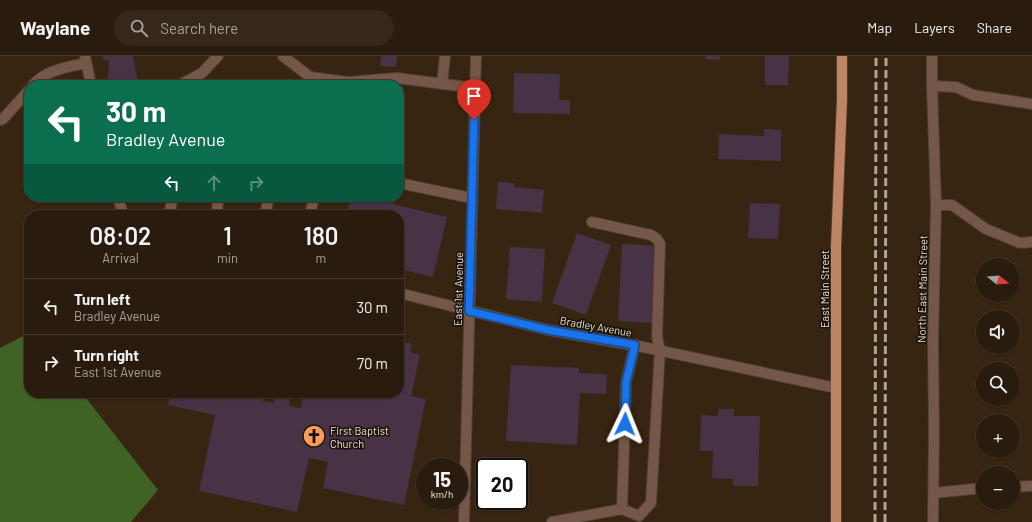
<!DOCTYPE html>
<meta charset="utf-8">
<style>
:root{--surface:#291b0d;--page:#35281b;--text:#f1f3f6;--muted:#a5a19d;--line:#45392e}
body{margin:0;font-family:Barlow,sans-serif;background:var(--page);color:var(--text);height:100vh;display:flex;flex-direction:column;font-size:15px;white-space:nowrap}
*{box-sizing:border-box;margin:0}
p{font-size:13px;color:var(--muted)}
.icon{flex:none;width:22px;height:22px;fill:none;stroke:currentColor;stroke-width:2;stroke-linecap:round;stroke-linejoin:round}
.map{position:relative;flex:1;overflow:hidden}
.side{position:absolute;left:24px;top:154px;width:380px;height:188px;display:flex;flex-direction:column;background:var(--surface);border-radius:16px;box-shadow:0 1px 3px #0004,0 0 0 1px var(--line)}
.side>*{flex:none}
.banner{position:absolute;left:24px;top:24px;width:380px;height:122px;border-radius:16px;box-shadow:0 1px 3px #0004,0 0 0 1px var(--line);background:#0b6e4f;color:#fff;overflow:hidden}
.needle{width:26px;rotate:107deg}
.fabs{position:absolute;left:976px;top:202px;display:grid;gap:8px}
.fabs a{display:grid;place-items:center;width:44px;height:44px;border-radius:50%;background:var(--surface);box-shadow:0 1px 3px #0004,0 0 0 1px var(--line);font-size:20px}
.speed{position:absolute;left:416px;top:402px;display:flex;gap:8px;font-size:20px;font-weight:700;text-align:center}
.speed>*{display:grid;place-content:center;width:52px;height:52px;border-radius:50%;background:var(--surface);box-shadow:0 1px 3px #0004,0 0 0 1px var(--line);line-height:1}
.speed small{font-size:10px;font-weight:400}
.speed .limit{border:2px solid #111;border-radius:6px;background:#fff;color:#111}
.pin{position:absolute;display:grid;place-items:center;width:34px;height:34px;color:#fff;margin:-41px -17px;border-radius:50% 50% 50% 0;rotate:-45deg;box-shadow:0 0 4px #0007}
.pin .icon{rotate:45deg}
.me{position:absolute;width:44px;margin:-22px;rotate:2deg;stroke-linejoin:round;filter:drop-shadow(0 0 3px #0008)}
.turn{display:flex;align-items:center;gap:14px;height:84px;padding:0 16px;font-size:18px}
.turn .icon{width:52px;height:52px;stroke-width:2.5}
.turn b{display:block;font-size:28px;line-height:34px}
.lanes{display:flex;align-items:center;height:38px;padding:0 16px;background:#0003;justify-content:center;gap:20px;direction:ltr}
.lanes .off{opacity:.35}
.eta{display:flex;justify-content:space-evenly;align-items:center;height:68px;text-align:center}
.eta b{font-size:24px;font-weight:600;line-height:28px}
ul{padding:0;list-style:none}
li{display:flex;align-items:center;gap:12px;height:56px;padding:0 16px;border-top:1px solid var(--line)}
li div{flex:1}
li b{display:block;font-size:15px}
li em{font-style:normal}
header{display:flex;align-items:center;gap:24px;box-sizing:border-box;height:56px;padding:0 20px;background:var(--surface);border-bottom:1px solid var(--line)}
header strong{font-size:19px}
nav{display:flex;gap:22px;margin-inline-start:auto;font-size:14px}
.search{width:280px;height:36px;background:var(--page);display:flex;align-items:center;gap:10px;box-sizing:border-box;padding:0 14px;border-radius:22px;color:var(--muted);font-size:15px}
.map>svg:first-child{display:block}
.forest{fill:#3f6324}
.building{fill:#483245}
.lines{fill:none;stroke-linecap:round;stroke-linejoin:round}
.minor-casing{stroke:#513f2d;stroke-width:12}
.major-casing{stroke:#513f2d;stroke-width:12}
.minor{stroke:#745748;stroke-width:10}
.major{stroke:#bf8463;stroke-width:10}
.rail{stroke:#b2a395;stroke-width:3;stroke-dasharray:8 4;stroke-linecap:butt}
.route-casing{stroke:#114b97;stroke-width:10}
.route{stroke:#1a73e8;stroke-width:7}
.labels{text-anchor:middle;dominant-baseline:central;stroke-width:3;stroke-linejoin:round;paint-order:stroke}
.street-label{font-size:11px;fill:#efe3d7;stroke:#181007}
.poi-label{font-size:11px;fill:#efe3d7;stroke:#181007;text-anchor:start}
</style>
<header>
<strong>Waylane</strong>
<div class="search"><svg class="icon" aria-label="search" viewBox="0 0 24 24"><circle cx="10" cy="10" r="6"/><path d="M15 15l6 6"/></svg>Search here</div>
<nav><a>Map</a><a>Layers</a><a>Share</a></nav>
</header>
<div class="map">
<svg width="1032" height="466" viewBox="0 0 1032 466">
<rect width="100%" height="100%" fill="#372411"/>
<!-- forest -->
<polygon class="forest" points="29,277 29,337 82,337 158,434 131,466 0,466 0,292"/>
<!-- building -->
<g class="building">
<polygon points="103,0 133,0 138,26 108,24 109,4 103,4"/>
<polygon points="381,0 397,0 396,11 380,10"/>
<polygon points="706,0 720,0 720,4 705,3"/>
<polygon points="765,0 789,0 788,29 765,29"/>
<polygon points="514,17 560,18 559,44 570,44 570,58 513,57"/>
<polygon points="764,73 781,74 781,105 718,103 719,78 764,80"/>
<polygon points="498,126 514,127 514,131 544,134 542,157 496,153"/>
<polygon points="351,141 378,147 379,141 395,141 393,148 447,161 433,221 399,213 399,159 346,159"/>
<polygon points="750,147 780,148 778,183 748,182"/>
<polygon points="577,177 611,189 586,259 552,247"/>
<polygon points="622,188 658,190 653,267 618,265"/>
<polygon points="510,191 545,193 542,246 506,243"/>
<polygon points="399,285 412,288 410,296 420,299 411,340 426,343 404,449 323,432 328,406 309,402 297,456 199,435 215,359 168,349 171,337 265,337 263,345 273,347 278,337 290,341 289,350 301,352 304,337 399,337"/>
<polygon points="511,309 579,312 579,317 607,318 606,338 580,337 577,389 506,385"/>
<polygon points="718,353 734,353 734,360 760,360 758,430 733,430 733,423 712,422 713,395 700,395 701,359 718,360"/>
</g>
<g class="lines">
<!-- minor casing -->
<g class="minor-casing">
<g id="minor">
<polyline points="85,0 91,29"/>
<polyline points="283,0 310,21 348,26 397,22 475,32"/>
<polyline points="932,0 932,30 936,149 933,284 934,375 933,466"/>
<polyline points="442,28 445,0"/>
<path d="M33,29C46,14 67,11 86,7"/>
<polyline points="180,29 202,17 218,0"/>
<polyline points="932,30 956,31 973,39 1032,48"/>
<polyline points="0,64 3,63 29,34"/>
<polyline points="399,127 471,142"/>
<polyline points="118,141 123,159"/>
<polyline points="936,149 952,149 986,173 1020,187 1032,186"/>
<polyline points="169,159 173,141"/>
<polyline points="216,159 219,141"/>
<polyline points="265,159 269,141"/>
<polyline points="310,159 314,141"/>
<polyline points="592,166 651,179 657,183 660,188 657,281 660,294 651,447 639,460 622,453 626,326 635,289"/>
<polyline points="399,237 548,274 643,291 836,332"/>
<polyline points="1013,431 1032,430"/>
<polyline points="934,437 983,432"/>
<polyline points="464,466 476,0"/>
<polyline points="552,466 622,453"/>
</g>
</g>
<!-- major casing -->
<g class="major-casing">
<polyline id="major" points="836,466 836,191 842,43 842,0"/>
</g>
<!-- minor -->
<use href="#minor" class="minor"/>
<!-- major -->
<use href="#major" class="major"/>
<!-- rail -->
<g class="rail">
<polyline points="875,466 876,0"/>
<polyline points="885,466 886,0"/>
</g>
</g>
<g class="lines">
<!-- route casing -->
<g class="route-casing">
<polyline id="route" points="474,64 469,255 548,274 635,289 626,326 625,368"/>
</g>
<!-- route -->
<use href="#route" class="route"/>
</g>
<!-- icons -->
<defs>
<g id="church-disc" transform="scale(1.15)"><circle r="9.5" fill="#fe9b59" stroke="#181007"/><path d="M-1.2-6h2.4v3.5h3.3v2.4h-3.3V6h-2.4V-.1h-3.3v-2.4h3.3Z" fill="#111"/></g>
</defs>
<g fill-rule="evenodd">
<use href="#church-disc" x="314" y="380"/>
</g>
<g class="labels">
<!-- street labels -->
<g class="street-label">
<text transform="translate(458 233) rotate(-89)">East 1st Avenue</text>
<text transform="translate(824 233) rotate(-90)">East Main Street</text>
<text transform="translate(922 233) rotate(-89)">North East Main Street</text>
<text transform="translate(596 270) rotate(10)">Bradley Avenue</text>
</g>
<!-- poi labels -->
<g class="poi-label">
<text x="330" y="374">First Baptist<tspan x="330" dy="13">Church</tspan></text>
</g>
</g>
</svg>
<div class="fabs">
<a><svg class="needle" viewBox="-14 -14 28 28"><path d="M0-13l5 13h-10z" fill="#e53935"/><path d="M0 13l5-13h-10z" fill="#a5a19d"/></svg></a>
<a><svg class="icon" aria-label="sound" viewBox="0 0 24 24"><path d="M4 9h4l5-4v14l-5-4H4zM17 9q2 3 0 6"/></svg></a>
<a><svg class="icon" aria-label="search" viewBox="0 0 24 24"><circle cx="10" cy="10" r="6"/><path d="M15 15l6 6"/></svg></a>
<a>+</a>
<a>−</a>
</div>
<div class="speed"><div>15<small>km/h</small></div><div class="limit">20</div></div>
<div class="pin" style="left:474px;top:64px;background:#d93025"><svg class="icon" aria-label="arrive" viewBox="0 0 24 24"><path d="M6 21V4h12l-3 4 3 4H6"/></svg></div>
<svg class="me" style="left:625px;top:368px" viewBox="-20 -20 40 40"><path d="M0-17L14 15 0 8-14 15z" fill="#1a73e8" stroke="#fff" stroke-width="4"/></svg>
<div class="banner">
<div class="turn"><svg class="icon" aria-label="left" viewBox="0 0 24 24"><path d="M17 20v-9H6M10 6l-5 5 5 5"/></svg><div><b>30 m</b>Bradley Avenue</div></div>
<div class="lanes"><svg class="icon" aria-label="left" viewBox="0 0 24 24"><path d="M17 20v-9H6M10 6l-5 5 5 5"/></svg><svg class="icon off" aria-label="ahead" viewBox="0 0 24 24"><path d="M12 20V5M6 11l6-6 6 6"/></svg><svg class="icon off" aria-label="right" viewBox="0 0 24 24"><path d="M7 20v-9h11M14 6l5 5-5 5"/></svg></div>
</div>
<section class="side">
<div class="eta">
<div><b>08:02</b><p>Arrival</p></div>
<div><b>1</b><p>min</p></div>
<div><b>180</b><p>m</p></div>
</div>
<ul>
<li><svg class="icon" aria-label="left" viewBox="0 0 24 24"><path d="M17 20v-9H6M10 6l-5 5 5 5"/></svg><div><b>Turn left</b><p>Bradley Avenue</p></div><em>30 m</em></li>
<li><svg class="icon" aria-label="right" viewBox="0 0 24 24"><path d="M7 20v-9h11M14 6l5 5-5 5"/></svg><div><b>Turn right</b><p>East 1st Avenue</p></div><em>70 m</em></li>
</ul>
</section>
</div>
